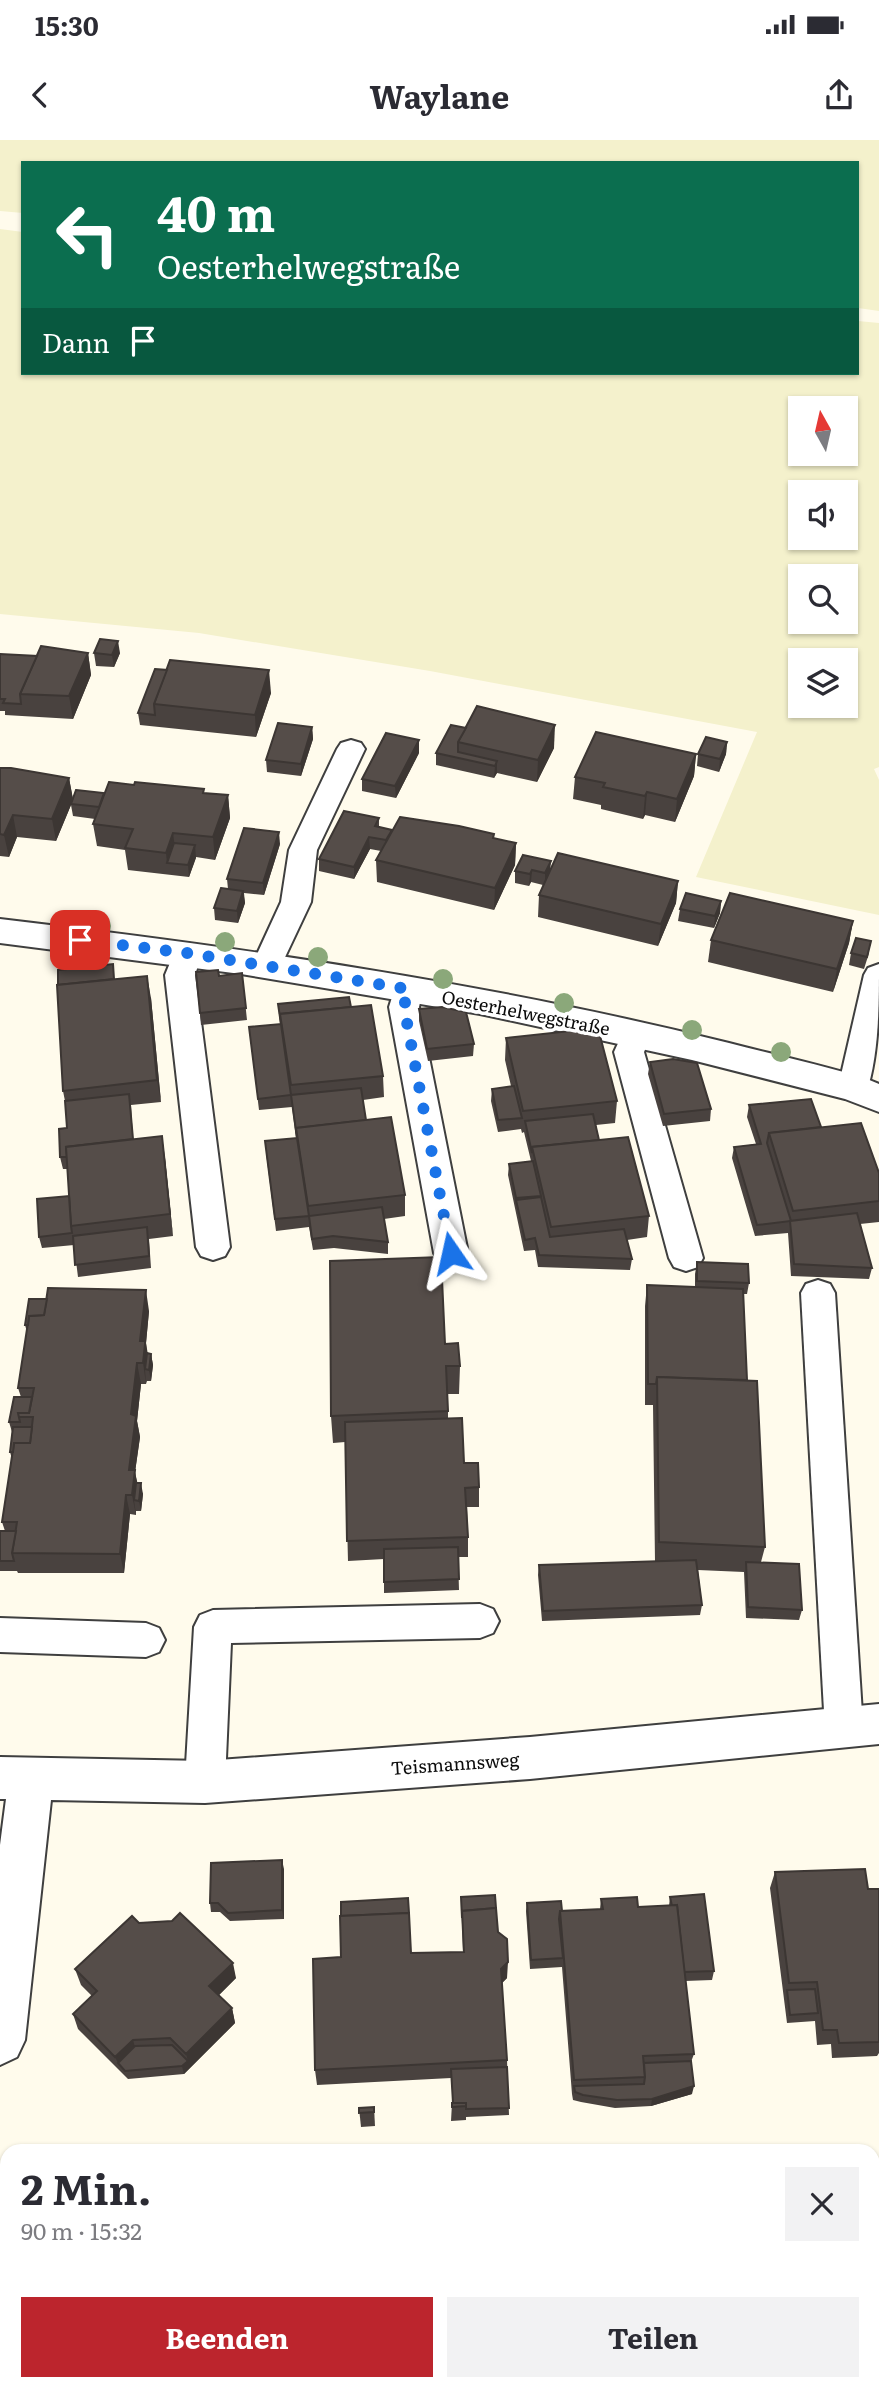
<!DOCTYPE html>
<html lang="de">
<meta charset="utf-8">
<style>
:root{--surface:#fff;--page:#f2f2f3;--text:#2b2b33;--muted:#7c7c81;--accent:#bc252d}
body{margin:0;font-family:Literata,serif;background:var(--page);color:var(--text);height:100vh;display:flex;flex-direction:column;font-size:26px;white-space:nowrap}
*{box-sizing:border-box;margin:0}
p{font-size:23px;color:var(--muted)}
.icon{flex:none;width:38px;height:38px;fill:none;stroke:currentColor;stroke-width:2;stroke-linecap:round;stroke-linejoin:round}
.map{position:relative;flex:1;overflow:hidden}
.drawer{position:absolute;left:0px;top:2004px;width:880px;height:247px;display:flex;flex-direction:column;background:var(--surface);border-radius:21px 21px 0 0;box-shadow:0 2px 5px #0004}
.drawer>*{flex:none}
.hud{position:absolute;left:21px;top:21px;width:838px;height:214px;border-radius:0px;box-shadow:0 2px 5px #0004;background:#0b6e4f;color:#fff;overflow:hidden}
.needle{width:46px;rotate:352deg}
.tools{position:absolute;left:788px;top:256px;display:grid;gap:14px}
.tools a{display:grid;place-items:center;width:70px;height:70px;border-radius:0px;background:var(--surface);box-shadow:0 2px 5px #0004;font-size:35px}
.pin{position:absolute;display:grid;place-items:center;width:60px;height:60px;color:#fff;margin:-30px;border-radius:14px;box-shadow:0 4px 10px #0006}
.me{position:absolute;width:77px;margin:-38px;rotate:349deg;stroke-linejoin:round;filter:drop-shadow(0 0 5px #0008)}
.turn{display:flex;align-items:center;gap:24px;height:147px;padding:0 21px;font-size:32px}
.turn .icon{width:91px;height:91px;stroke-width:2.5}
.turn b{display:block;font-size:49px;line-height:60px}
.then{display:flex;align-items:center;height:66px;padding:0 21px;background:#0003;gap:14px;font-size:26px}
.round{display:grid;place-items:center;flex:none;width:74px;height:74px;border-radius:0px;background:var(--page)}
.headline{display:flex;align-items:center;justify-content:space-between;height:119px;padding:0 21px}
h1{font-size:42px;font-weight:700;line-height:52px}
.button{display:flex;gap:14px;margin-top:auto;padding:14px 21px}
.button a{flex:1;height:80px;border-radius:0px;background:var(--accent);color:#fff;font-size:28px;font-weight:700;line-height:80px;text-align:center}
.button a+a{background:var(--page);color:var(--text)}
.status{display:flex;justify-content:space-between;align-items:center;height:49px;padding:0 35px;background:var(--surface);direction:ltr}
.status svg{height:19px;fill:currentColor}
header{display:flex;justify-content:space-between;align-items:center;height:91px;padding:0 21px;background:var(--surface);font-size:32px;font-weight:700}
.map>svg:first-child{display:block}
.farmland{fill:#f4f1cc;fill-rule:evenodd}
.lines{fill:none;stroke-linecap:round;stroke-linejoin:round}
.lane-casing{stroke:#3f3f3f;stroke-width:4}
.street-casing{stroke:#3f3f3f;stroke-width:4}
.lane{fill:#fff;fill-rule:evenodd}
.street{fill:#fff;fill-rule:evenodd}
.tree{fill:#8ba87a}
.wall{fill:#49423f}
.shaded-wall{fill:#3c3633}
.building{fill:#554d49;stroke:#3c3633;stroke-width:2}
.route{stroke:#1a73e8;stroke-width:12;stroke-dasharray:0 21.6}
.labels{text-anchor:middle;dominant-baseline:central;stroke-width:7;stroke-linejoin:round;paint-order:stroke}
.street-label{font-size:18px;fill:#0c0c0c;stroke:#fff}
</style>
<div class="status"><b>15:30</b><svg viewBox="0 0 49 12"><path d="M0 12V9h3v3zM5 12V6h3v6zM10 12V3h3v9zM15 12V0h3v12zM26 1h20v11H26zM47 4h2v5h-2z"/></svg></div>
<header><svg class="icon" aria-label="back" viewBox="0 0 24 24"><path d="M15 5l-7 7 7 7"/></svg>Waylane<svg class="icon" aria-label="share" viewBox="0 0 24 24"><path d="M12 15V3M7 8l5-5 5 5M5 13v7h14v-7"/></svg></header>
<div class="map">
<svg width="879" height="2249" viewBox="0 0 879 2249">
<rect width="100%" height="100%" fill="#fffbec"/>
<!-- farmland -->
<g class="farmland">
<polygon points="0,0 879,0 879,171 858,168 858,23 23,23 23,73 0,71"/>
<path d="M0,89L23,92V233H858V181L879,183V627L874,629L879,640V775L696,737L757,592L430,531L199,493L0,474ZM800,268H845V313H800ZM800,352H845V397H800ZM800,436H845V481H800ZM800,520H845V565H800Z"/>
</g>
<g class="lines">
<!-- lane casing -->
<g class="lane-casing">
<g id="lane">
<polygon points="351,600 361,603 365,609 317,710 311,762 278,832 267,835 256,832 252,825 281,762 289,710 337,609 341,603"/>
<polygon points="187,803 197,806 202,813 195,835 230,1107 225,1116 213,1120 201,1116 196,1107 165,835 177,806"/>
<path d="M879,824C879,866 879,918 865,956L854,960L843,956L838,948L864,835L868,828Z"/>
<polygon points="408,838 419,841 423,849 419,867 468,1113 463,1122 451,1126 439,1122 434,1113 389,867 397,841"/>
<polygon points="637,883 648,886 652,894 644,912 703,1118 698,1127 686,1131 674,1127 669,1118 614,912 626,886"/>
<polygon points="818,1140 830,1144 835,1153 863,1589 858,1602 844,1607 830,1602 825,1589 801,1153 806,1144"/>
<polygon points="480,1464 493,1469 499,1481 493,1493 480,1498 231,1503 225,1642 219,1655 205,1660 191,1655 185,1642 194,1487 200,1475 213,1470"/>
<polygon points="0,1478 146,1483 159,1488 165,1500 159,1512 146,1517 0,1512"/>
</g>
</g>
<!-- street casing -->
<g class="street-casing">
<g id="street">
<path d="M0,779C245,808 489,843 729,903C775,915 821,925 867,939L879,944V972L845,959L692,920L480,874L241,834L0,803Z"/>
<polygon points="879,1564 879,1604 530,1639 205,1663 51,1660 25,1900 17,1917 0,1925 0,1705 6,1659 0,1659 0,1617 205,1621 530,1597"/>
</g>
</g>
<!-- lane -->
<use href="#lane" class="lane"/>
<!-- street -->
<use href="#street" class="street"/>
</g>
<!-- trees -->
<g class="tree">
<circle cx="101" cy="786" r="10"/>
<circle cx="225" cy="802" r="10"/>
<circle cx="318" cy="817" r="10"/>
<circle cx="443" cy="839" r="10"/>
<circle cx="564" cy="863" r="10"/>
<circle cx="692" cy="890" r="10"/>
<circle cx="781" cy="912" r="10"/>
</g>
<!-- wall -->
<g class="wall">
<polygon points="88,513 91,535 73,579 5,575 5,571 0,571 0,514 37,516"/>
<polygon points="94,513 120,513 114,527 96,526"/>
<polygon points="155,529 271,553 256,597 140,585 138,573"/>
<polygon points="312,587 313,599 301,636 267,632 266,620"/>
<polygon points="466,588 554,608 537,642 497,633 494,638 436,625 436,613"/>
<polygon points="727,602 726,614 719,632 697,626 698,614"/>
<polygon points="419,613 396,658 362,651 362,639"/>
<polygon points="696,614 694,636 675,682 645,675 643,679 601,669 601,665 573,659 575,637"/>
<polygon points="0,628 69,638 73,659 104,653 204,653 228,655 230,678 215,720 196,717 189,737 128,730 125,710 97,706 93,684 95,679 73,676 71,665 56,701 17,697 9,717 0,716"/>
<polygon points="379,678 379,687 392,692 494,694 494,698 516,703 515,725 494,770 377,742 376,720 381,711 370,709 354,739 319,731 319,719"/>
<polygon points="280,704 264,755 244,753 245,763 238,783 215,780 214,768 228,749 227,739"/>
<polygon points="550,730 678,741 676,763 658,806 538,777 539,755 543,745 531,742 529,746 515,743 515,731"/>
<polygon points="721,761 720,773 714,788 678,781 680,769"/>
<polygon points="853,781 849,803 833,852 708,822 711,800"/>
<polygon points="851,813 869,813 864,829 849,825"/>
<polygon points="196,832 219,836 242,833 247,880 201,885"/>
<polygon points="115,839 151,858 161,962 131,965 133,999 165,1018 173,1096 149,1099 151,1128 78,1137 74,1105 42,1108 39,1097 69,1056 68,1029 63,1029 60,1017 67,988 65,961 63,951"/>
<polygon points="278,864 351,867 383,936 384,957 363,960 366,980 405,1055 405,1076 384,1079 388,1102 388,1114 334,1108 313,1110 309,1087 276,1091 266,1013 296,998 292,967 259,970 249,887 280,884"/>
<polygon points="419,869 474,904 473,916 428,921 419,881"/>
<polygon points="506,898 617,961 615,983 596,985 599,1000 649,1076 647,1097 627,1100 632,1119 630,1130 538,1127 535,1110 524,1111 508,1035 509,1024 531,1021 524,992 522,993 521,989 498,992 491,961 492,949 511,946 505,920"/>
<polygon points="650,922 711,969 710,981 663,986 648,934"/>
<polygon points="749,965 821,987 879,1033 879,1082 860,1084 872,1128 869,1139 791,1136 788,1093 755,1096 732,1018 734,1007 756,1004 747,977"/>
<polygon points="697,1122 749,1143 747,1154 743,1154 747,1240 765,1407 761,1422 802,1470 799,1480 746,1478 744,1432 698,1430 702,1465 700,1475 542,1481 538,1435 539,1425 655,1422 653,1265 645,1265 645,1166 647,1145 695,1147 695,1134"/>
<polygon points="149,1171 146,1203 147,1214 151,1214 153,1225 151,1241 147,1241 146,1244 141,1244 137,1281 140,1297 135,1332 137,1343 143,1354 141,1371 136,1371 136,1375 130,1374 124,1433 18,1433 17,1431 0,1431 0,1391 5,1391 2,1382 12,1319 10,1312 12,1292 9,1282 21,1257 18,1248 27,1192 25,1185"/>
<polygon points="445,1204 460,1226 459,1254 448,1254 448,1279 464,1323 479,1347 479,1367 467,1367 468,1397 468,1417 458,1417 459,1450 384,1453 384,1419 348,1421 345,1302 333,1303 331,1276"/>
<polygon points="284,1729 284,1779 230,1781 220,1772 211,1772 210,1763"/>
<polygon points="775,1732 868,1749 879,1749 879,1913 877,1916 832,1918 831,1904 817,1905 815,1881 787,1883 770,1748"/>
<polygon points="461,1757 498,1792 507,1838 502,1843 507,1920 509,1975 466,1977 466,1980 451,1981 452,1963 453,1963 451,1938 317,1945 315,1930 411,1813 463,1812"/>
<polygon points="670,1757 714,1831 712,1840 685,1841 694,1914 691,1922 692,1954 651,1966 615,1968 581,1962 573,1960 572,1954 562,1827 530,1829 526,1771 527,1763 562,1771 600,1769 601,1759 638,1767 669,1766"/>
<polygon points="139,1783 236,1838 219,1855 232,1868 235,1883 184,1934 128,1939 78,1889 73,1874 92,1856 81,1845 75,1829"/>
<polygon points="374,1967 375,1986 361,1987 359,1968"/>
<polygon points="0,2160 7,2244 107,2249 0,2249"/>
<polygon points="166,2244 218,2244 217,2249 197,2249"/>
</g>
<!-- shaded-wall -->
<g class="shaded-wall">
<polygon points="118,501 120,513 114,527 112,515"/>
<polygon points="88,513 91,535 73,579 69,556"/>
<polygon points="269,530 271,553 256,597 255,575"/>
<polygon points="555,585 554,608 537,642 538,620"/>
<polygon points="312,587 313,599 301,636 301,624"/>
<polygon points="419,600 419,613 396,658 395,646"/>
<polygon points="727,602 726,614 719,632 720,619"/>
<polygon points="696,614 694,636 675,682 677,659"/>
<polygon points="497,621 497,633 494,638 495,626"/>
<polygon points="69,638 73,660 56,701 52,679"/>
<polygon points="647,652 645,675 643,679 645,656"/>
<polygon points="228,655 230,678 215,720 213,697"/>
<polygon points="13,675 17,697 9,717 4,695"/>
<polygon points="279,692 280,704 264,755 263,743"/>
<polygon points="173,693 176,715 167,723 166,713"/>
<polygon points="369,697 370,709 354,739 354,727"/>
<polygon points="516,703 515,725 494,770 495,748"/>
<polygon points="195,705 196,718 189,737 188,725"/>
<polygon points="551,721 550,733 545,745 545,733"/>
<polygon points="532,730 531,742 529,746 530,734"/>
<polygon points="678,741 676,763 658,806 661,784"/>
<polygon points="243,751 245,763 238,783 237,771"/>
<polygon points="721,761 720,773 714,788 715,776"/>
<polygon points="853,781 849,803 833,852 837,829"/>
<polygon points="147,836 151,858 161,962 157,940"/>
<polygon points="162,996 165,1018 173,1096 170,1074"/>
<polygon points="146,1150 149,1171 146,1203 149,1221 145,1229 146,1244 140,1201"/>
<polygon points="151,1214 153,1225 151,1241 149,1230"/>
<polygon points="137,1223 141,1244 137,1281 140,1297 135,1332 139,1350 134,1360 136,1375 132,1355 129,1330 131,1274"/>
<polygon points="141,1343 143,1354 141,1371 139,1361"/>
<polygon points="126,1355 130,1374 124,1433 120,1414"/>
<polygon points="282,1720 284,1729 284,1779 282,1770"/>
<polygon points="508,1822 507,1838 500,1845 501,1829"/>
<polygon points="233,1823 236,1838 213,1861 209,1846"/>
<polygon points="232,1868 235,1883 184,1934 182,1926 188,1921 186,1914"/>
<polygon points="133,1900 137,1914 118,1923 115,1917"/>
<polygon points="694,1946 692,1954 651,1966 652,1959"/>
<polygon points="104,2244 108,2244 107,2249 103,2249"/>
<polygon points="213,2244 218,2244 217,2249 215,2249"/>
</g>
<!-- building -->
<g class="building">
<polygon points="100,499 118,501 112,515 94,513"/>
<polygon points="41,506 88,513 69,556 20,554"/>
<polygon points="0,514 37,516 20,554 21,564 3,563 5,559 0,559"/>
<polygon points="170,520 269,530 255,575 154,564"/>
<polygon points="155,529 167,530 154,564 155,575 138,573"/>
<polygon points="477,566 555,585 538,620 458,602"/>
<polygon points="278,583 312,587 301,624 266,620"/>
<polygon points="451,585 466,588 458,602 458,612 497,621 495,626 436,613"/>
<polygon points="596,592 696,614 677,659 647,652 645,656 603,647 605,643 575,637"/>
<polygon points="386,593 419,600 395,646 362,639"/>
<polygon points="706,597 727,602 720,619 698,614"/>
<polygon points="0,628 11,628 69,638 52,679 13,675 4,695 0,694"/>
<polygon points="109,642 134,645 135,642 204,649 203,653 228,655 213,697 173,693 166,713 125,708 133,689 93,684"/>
<polygon points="76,650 104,653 99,667 71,664"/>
<polygon points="344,671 379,678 375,686 392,690 386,700 369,697 354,727 319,719"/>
<polygon points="400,677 459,686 494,694 493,698 516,703 495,748 376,720"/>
<polygon points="244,688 279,692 263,743 227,739"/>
<polygon points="174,703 195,705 188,725 167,723"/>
<polygon points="558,713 678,741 661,784 539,755"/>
<polygon points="523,715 551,721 545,733 532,730 530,734 515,731"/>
<polygon points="221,748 243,751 237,771 214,768"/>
<polygon points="686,753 721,761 715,776 680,769"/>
<polygon points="730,753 853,781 837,829 711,800"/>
<polygon points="856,798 871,801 867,817 851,813"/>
<polygon points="113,824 114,839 58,845 58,830"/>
<polygon points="218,830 219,836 242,833 246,868 200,873 196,832"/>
<polygon points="147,836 157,940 63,951 57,845"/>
<polygon points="349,857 351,867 280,874 281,884 278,864"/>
<polygon points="371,865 383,936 291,945 280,874"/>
<polygon points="442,867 466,872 474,904 427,909 419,869"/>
<polygon points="281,884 291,955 258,959 249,887"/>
<polygon points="598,888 617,961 523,971 506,898"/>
<polygon points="673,919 697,923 711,969 664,974 650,922"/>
<polygon points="514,946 522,978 498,980 492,949"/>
<polygon points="361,948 366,980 296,988 297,998 291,955"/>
<polygon points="129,954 133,999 66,1007 67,1017 60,1017 59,989 67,988 65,961"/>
<polygon points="811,959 821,987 769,993 767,1003 791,1081 757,1085 734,1007 761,1004 749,965"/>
<polygon points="593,974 599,1000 532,1007 532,1013 525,981"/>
<polygon points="391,977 405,1055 308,1066 296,988"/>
<polygon points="861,983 879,1033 879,1061 793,1071 769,993"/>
<polygon points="162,996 170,1074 71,1086 66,1007"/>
<polygon points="628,997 649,1076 551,1087 532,1007"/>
<polygon points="297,998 309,1076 275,1079 265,1001"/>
<polygon points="533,1021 541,1056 516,1058 509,1024"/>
<polygon points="69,1056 71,1086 72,1093 39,1097 37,1059"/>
<polygon points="541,1057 550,1097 624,1089 632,1119 539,1115 535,1098 525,1100 516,1060"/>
<polygon points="382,1067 388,1102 333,1096 312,1099 309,1076"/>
<polygon points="857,1073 872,1128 794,1124 790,1081"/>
<polygon points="147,1087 149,1116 75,1125 73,1096"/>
<polygon points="441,1117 445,1204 458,1203 460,1226 446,1226 448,1271 331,1276 330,1121"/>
<polygon points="697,1122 748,1124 749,1143 697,1141"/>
<polygon points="647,1145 743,1149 747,1240 657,1237 656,1244 648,1244"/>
<polygon points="48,1148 146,1150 140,1201 145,1201 145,1204 143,1223 137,1223 131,1274 136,1276 129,1330 135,1330 132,1355 126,1355 120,1414 12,1413 17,1382 2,1382 14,1303 30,1303 33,1277 18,1277 18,1273 29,1273 34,1248 18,1248 29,1176 44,1175"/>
<polygon points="29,1159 47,1159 44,1175 29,1176 28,1185 25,1185"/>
<polygon points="147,1213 151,1214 149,1230 145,1229"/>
<polygon points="657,1237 757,1241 765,1407 659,1402"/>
<polygon points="14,1257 32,1257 29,1273 18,1273 20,1282 9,1282"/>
<polygon points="462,1278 464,1323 478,1323 479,1347 465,1348 468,1397 347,1401 345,1282"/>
<polygon points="13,1287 32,1287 30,1303 14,1303 13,1312 10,1312"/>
<polygon points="136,1343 141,1343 139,1361 134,1360"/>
<polygon points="0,1391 16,1391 12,1413 14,1421 0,1421"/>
<polygon points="458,1407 459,1439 384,1442 384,1409"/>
<polygon points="696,1420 702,1465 543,1471 539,1425"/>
<polygon points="746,1422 799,1424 802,1470 748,1467"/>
<polygon points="282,1720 282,1770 228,1773 218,1763 210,1763 211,1723"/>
<polygon points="865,1729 868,1749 879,1749 879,1902 839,1903 837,1890 823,1890 817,1842 789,1843 775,1732"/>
<polygon points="704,1754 714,1831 684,1832 677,1765 672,1766 670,1757"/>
<polygon points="495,1755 496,1768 462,1771 462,1778 461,1757"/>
<polygon points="637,1757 638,1767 677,1765 694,1914 643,1916 645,1937 574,1940 560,1771 603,1769 601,1759"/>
<polygon points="408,1758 409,1773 341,1776 341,1762"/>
<polygon points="561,1761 562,1771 560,1771 559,1779 563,1818 531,1820 527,1763"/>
<polygon points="496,1768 498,1792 507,1799 508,1822 501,1829 507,1920 315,1930 313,1819 341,1817 340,1776 409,1773 411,1813 464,1812 462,1771"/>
<polygon points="180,1773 233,1823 209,1846 232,1868 186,1914 170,1898 133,1900 115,1917 73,1874 97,1851 75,1829 132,1776 139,1783 172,1781"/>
<polygon points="815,1849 818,1873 790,1875 787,1850"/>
<polygon points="172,1905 188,1921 182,1926 125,1931 118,1923 135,1906"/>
<polygon points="691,1921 694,1946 652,1959 617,1960 583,1955 575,1952 574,1946 644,1944 645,1937 644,1923"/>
<polygon points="507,1927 509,1968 466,1969 466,1963 453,1963 451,1929"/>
<polygon points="452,1963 466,1963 466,1966 452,1967"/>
<polygon points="374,1967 374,1972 359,1973 359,1968"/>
<polygon points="0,2160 7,2161 7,2244 104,2244 103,2249 19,2249 0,2246"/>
<rect x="307" y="2244" width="20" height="5"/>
<rect x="410" y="2244" width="257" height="5"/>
</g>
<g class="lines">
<!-- route -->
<polyline class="route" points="80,800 187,813 408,849 404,867 451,1113"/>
</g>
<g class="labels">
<!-- street labels -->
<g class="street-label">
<text transform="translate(526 872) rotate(11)">Oesterhelwegstraße</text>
<text transform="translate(455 1623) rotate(-4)">Teismannsweg</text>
</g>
</g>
</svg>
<div class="tools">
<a><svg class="needle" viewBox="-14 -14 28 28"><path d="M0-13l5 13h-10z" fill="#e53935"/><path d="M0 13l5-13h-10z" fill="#7c7c81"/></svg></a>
<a><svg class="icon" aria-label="sound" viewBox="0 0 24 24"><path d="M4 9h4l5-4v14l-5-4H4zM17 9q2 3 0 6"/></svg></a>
<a><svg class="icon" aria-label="search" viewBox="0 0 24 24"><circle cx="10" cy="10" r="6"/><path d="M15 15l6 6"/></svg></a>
<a><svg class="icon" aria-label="layers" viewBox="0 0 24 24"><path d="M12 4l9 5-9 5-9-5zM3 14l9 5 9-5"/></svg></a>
</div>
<div class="pin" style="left:80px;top:800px;background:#d93025"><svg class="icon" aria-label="arrive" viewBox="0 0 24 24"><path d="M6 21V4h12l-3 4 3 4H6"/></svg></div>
<svg class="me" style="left:451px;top:1113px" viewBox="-20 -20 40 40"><path d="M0-17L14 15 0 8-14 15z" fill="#1a73e8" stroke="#fff" stroke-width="4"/></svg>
<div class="hud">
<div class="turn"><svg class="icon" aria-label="left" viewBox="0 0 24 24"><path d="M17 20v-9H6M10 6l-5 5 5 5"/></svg><div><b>40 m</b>Oesterhelwegstraße</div></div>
<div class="then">Dann<svg class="icon" aria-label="arrive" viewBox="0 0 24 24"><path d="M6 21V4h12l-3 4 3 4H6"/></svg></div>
</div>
<section class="drawer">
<div class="headline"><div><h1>2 Min.</h1><p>90 m · 15:32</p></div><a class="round"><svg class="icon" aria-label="close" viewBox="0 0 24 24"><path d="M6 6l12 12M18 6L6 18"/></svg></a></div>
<div class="button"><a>Beenden</a><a>Teilen</a></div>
</section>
</div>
